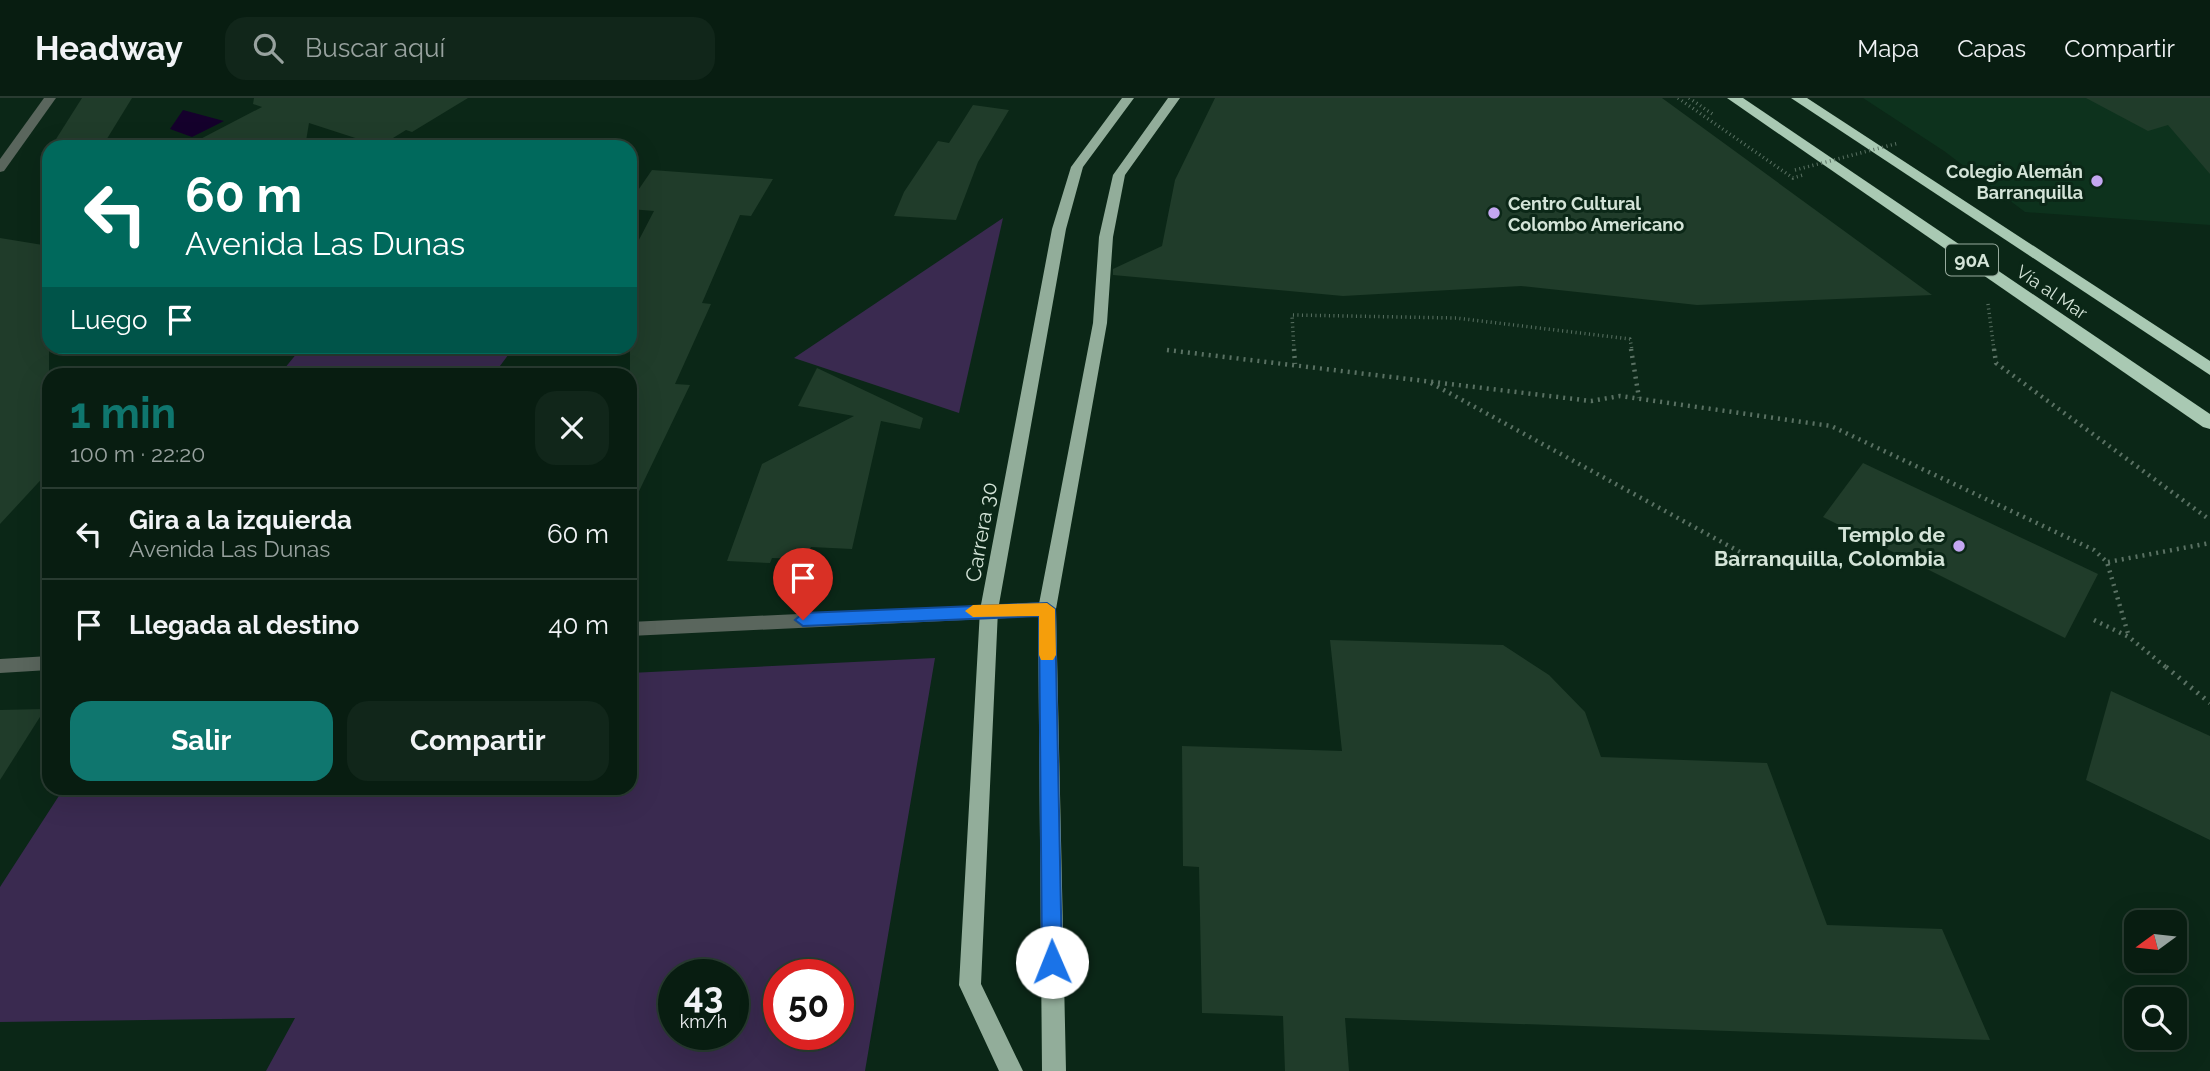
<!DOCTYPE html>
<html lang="es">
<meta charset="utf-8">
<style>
:root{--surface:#081d11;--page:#11261a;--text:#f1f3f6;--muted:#98a29f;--line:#293b31;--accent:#0f766e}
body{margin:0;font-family:Raleway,sans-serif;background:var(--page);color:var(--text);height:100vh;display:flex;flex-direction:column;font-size:26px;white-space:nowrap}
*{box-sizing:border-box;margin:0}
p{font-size:23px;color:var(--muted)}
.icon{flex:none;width:38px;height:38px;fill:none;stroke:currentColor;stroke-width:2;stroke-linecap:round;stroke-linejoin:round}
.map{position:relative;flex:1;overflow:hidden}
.sheet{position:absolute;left:42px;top:270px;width:595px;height:427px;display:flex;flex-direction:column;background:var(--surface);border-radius:21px;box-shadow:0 7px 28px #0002,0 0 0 2px var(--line)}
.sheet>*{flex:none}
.guide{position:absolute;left:42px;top:42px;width:595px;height:214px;border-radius:21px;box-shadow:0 7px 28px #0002,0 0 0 2px var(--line);background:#00695c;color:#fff;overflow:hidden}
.needle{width:46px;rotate:255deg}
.buttons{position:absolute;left:2124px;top:812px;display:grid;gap:14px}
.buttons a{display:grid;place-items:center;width:63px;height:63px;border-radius:14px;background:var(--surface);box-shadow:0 7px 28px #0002,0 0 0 2px var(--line);font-size:35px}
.speed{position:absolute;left:658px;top:861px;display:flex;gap:14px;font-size:35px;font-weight:700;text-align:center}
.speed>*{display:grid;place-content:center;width:91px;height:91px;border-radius:50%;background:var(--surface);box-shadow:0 7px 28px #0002,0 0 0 2px var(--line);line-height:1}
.speed small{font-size:18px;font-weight:400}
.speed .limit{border:10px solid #d22;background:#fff;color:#111}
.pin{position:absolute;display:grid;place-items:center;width:60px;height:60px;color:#fff;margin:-72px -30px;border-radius:50% 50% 50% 0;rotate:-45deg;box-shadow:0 0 7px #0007}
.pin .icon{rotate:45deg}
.me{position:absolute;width:77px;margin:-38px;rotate:359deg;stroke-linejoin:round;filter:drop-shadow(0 0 5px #0008)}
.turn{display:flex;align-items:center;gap:24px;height:147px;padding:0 28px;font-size:32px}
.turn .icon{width:91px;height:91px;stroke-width:2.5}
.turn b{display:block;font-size:49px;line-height:60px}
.then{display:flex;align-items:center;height:66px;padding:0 28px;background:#0003;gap:14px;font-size:26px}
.round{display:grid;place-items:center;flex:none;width:74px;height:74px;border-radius:21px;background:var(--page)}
.summary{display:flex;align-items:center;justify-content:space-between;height:119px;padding:0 28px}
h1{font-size:42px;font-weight:700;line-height:52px;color:var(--accent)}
.button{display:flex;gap:14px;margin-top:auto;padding:14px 28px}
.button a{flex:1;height:80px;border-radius:21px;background:var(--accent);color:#fff;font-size:28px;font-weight:700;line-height:80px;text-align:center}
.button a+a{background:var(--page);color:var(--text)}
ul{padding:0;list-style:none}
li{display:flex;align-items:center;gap:21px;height:91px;padding:0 28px;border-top:2px solid var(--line)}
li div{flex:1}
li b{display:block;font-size:26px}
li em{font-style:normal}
header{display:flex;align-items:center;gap:42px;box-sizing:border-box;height:98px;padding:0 35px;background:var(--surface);border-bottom:2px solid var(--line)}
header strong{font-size:33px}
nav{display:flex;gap:38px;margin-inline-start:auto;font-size:24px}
.search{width:490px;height:63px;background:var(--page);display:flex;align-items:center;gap:18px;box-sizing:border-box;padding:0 24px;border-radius:21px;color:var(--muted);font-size:26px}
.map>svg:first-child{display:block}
.built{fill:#0d321d}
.green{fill:#3a2a50;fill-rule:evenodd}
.water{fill:#15002c}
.building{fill:#203c2a}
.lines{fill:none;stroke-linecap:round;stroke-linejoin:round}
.path-far2{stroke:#5a7163;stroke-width:3.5;stroke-dasharray:1 3.5;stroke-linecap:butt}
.path-far1{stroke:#5a7163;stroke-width:4.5;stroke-dasharray:2 5;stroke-linecap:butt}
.path{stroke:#5a7163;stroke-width:5;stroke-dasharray:2 6;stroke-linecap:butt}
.minor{fill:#5a665d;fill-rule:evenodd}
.major{fill:#92ad9a;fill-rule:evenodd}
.highway{fill:#a9c9b3;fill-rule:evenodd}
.path-bridge{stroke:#5a7163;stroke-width:3.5;stroke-dasharray:1 3.5;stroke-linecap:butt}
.route{fill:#1a73e8;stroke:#114b97;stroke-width:2}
.slow{fill:#f59e0b}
.poi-dot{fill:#c4a7f1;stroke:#0b2717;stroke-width:2.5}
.labels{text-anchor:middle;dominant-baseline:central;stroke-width:6;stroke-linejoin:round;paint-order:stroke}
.far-poi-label{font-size:18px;font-weight:bold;fill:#d4e4d8;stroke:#0b2717;text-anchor:end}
.far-street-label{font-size:18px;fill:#d4e4d8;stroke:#0b2717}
.shield{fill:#0b2717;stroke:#98ab9e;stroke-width:2}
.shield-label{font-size:19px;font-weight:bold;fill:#d4e4d8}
.street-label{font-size:21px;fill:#d4e4d8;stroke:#0b2717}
.poi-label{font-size:21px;font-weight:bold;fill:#d4e4d8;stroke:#0b2717;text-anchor:end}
</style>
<header>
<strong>Headway</strong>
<div class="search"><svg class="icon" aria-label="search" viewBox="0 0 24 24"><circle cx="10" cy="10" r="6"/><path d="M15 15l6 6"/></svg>Buscar aquí</div>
<nav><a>Mapa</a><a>Capas</a><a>Compartir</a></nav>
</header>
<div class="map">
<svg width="2210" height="973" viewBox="0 0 2210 973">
<rect width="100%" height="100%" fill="#0b2717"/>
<!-- built -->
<polygon class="built" points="1863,0 2210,0 2210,127 2025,114 1944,53"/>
<!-- green -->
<g class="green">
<polygon points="1003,120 959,315 794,260"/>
<polygon points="302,249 302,248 514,249 494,276 280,276"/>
<path d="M935,560L865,973H266L295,920L0,924V789L64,690H630V575ZM674,877H733V936H674ZM779,877H838V936H779Z"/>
</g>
<!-- water -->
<polygon class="water" points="183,12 224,23 192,39 170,31"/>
<!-- building -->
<g class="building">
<polygon points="82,0 132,0 105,44 51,49"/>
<polygon points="254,0 468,0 412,34 406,32 380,48 309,25 305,49 185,49 262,9 253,6"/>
<polygon points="1215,0 1662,0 1932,197 1697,207 1521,188 1343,198 1113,177 1113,171 1162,148 1175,82"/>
<polygon points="2086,0 2210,0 2210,76 2168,27 2148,33"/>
<polygon points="973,7 1009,12 978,64 956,122 894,118 904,94 938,43 949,45"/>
<polygon points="652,72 773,81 751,118 740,117 702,205 711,206 675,286 690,287 630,412 630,159 654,113 630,111 630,104"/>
<polygon points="0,140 49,148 49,373 0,426"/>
<polygon points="817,270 923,320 920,331 881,323 852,451 811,449 807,461 772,460 770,465 727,463 762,366 854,318 798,308"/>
<polygon points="1863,365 2098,476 2065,540 1823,419"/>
<polygon points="1330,542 1503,547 1549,577 1585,614 1601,659 1767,665 1827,827 1942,831 1990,942 1345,920 1349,973 1285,973 1283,918 1202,915 1199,769 1183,768 1182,648 1342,653"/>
<polygon points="2111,593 2210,638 2210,742 2086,682"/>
<polygon points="45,611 0,682 0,612"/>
</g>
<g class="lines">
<!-- path-far2 -->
<g class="path-far2">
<polyline points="1678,0 1793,80 1803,77"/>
<polyline points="1689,0 1714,17"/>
<polyline points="1988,206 1994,252"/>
<polyline points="1294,252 1292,217 1456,220 1630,241 1632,252"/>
</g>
<!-- path-far1 -->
<g class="path-far1">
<polyline points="1294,251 1295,266"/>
<polyline points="1631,251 1639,300"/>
<polyline points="1994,251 1996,265 2210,422"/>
<polyline points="1167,252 1591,303 1620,298 1831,328 2094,452 2107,464 2129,539"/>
<polyline points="1431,285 1740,454"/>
<polyline points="2108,464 2210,445"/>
<polyline points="2094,522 2129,539 2168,571"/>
</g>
<!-- path -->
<polyline class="path" points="2166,569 2210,605"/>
<!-- minor -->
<g class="minor">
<polygon points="44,0 56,0 4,73 0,74 0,61"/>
<polygon points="1047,504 1053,506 1056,511 1053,516 1047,518 630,538 630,524"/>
<polygon points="49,558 49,572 0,575 0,561"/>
</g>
<!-- major -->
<g class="major">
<polygon points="1122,0 1134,0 1083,69 1066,131 998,512 981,886 1023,973 999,973 959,887 980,512 1052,131 1071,69"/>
<polygon points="1168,0 1180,0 1125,77 1113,139 1107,225 1056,511 1066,973 1042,973 1038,511 1093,225 1099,139 1113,77"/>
</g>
<!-- highway -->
<g class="highway">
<polygon points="1727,0 1743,0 2210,316 2210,331 2203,329"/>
<polygon points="1791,0 1807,0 2210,263 2210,277"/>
</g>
<!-- path-bridge -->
<polyline class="path-bridge" points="1795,72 1899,45"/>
</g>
<!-- route -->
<polygon class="route" points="1047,505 1055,511 1062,864 1059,871 1052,874 1045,871 1042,864 1039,518 803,528 795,522 803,515"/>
<!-- slow -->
<polygon class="slow" points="1047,505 1055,511 1056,557 1053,562 1041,562 1039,557 1039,518 973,519 965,513 973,507"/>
<!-- markers -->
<g class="poi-dot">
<circle cx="2097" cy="83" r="7"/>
<circle cx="1494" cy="115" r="7"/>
<circle cx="1959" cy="448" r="7"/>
</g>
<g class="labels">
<!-- far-poi labels -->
<g class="far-poi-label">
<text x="2083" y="73">Colegio Alemán<tspan x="2083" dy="21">Barranquilla</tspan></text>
<text x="1508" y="105" text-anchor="start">Centro Cultural<tspan x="1508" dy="21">Colombo Americano</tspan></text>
</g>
<!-- far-street labels -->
<g class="far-street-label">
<text transform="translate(2052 194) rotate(34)">Vía al Mar</text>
</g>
<!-- shield labels -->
<rect class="shield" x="1946" y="146.5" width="52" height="31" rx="5"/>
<g class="shield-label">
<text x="1972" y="162">90A</text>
</g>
<!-- street labels -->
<g class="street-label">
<text transform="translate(981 434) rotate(-80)">Carrera 30</text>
</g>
<!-- poi labels -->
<g class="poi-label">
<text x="1945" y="436">Templo de<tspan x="1945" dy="24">Barranquilla, Colombia</tspan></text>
</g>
</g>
</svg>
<div class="buttons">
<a><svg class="needle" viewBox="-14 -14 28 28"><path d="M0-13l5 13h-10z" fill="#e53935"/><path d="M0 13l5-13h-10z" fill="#98a29f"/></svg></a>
<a><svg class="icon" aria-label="search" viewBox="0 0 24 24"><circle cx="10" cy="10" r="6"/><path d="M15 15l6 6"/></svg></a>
</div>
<div class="speed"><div>43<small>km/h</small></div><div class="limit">50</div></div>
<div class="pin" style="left:803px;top:522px;background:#d93025"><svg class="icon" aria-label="arrive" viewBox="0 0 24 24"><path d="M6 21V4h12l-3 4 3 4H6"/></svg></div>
<svg class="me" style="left:1052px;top:864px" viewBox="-20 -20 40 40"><circle r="19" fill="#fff"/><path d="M0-13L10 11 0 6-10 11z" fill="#1a73e8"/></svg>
<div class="guide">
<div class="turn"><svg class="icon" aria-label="left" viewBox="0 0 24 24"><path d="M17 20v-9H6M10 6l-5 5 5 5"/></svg><div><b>60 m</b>Avenida Las Dunas</div></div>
<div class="then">Luego<svg class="icon" aria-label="arrive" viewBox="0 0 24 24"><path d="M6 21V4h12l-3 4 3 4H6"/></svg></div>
</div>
<section class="sheet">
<div class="summary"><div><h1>1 min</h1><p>100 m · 22:20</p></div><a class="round"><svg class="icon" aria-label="close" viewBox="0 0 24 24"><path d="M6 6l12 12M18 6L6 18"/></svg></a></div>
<ul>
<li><svg class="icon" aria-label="left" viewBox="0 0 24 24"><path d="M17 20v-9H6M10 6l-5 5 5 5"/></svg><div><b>Gira a la izquierda</b><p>Avenida Las Dunas</p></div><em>60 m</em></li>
<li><svg class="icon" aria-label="arrive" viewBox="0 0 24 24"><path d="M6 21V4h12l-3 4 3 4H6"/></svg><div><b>Llegada al destino</b></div><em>40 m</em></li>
</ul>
<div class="button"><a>Salir</a><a>Compartir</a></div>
</section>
</div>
